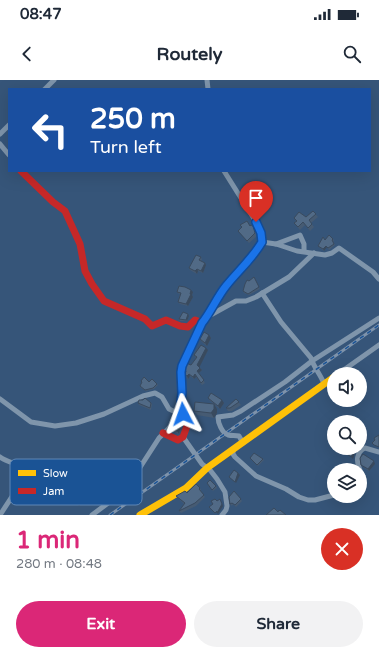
<!DOCTYPE html>
<meta charset="utf-8">
<style>
:root{--surface:#fff;--page:#f2f2f3;--text:#1f2937;--muted:#747a83;--accent:#db2777}
body{margin:0;font-family:"Varela Round",sans-serif;background:var(--page);color:var(--text);height:100vh;display:flex;flex-direction:column;font-size:15px;white-space:nowrap}
*{box-sizing:border-box;margin:0}
p{font-size:13px;color:var(--muted)}
.icon{flex:none;width:22px;height:22px;fill:none;stroke:currentColor;stroke-width:2;stroke-linecap:round;stroke-linejoin:round}
.map{position:relative;height:435px;overflow:hidden}
.panel{display:flex;flex-direction:column;background:var(--surface);flex:1}
.panel>*{flex:none}
.guide{position:absolute;left:8px;top:8px;width:363px;height:84px;border-radius:0px;box-shadow:0 4px 16px #0002;background:#1a4fa0;color:#fff;overflow:hidden}
.tools{position:absolute;left:327px;top:287px;display:grid;gap:8px}
.tools a{display:grid;place-items:center;width:40px;height:40px;border-radius:50%;background:var(--surface);box-shadow:0 4px 16px #0002;font-size:20px}
.pin{position:absolute;display:grid;place-items:center;width:34px;height:34px;color:#fff;margin:-41px -17px;border-radius:50% 50% 50% 0;rotate:-45deg;box-shadow:0 0 4px #0007}
.pin .icon{rotate:45deg}
.me{position:absolute;width:44px;margin:-22px;rotate:356deg;stroke-linejoin:round;filter:drop-shadow(0 0 3px #0008)}
.turn{display:flex;align-items:center;gap:14px;height:84px;padding:0 16px;font-size:18px}
.turn .icon{width:52px;height:52px;stroke-width:2.5}
.turn b{display:block;font-size:28px;line-height:34px}
.round{display:grid;place-items:center;flex:none;width:42px;height:42px;border-radius:21px;background:var(--page)}
.summary{display:flex;align-items:center;justify-content:space-between;height:68px;padding:0 16px}
h1{font-size:24px;font-weight:700;line-height:30px;color:var(--accent)}
.primary-button{display:flex;gap:8px;margin-top:auto;padding:8px 16px}
.primary-button a{flex:1;height:46px;border-radius:24px;background:var(--accent);color:#fff;font-size:16px;font-weight:700;line-height:46px;text-align:center}
.primary-button a+a{background:var(--page);color:var(--text)}
.status{display:flex;justify-content:space-between;align-items:center;height:28px;padding:0 20px;background:var(--surface);direction:ltr}
.status svg{height:11px;fill:currentColor}
header{display:flex;justify-content:space-between;align-items:center;height:52px;padding:0 16px;background:var(--surface);font-size:18px;font-weight:700}
.map>svg:first-child{display:block}
.lines{fill:none;stroke-linecap:round;stroke-linejoin:round}
.street{stroke:#7f95ab;stroke-width:5}
.slow{stroke:#ffc107;stroke-width:7}
.jam{stroke:#c62828;stroke-width:7}
.rail-casing{stroke:#7e93ab;stroke-width:3}
.rail{stroke:#1a5395;stroke-width:1.5;stroke-dasharray:4.5;stroke-linecap:butt}
.wall{fill:#465b73}
.shaded-wall{fill:#394a5e}
.building{fill:#516a86;stroke:#394a5e}
.route-casing{stroke:#114b97;stroke-width:10}
.route{stroke:#1a73e8;stroke-width:7}
.key{fill:#1a5395;stroke:#5f87b5;stroke-width:1}
.key-label{font-size:11px;fill:#fff}
</style>
<div class="status"><b>08:47</b><svg viewBox="0 0 49 12"><path d="M0 12V9h3v3zM5 12V6h3v6zM10 12V3h3v9zM15 12V0h3v12zM26 1h20v11H26zM47 4h2v5h-2z"/></svg></div>
<header><svg class="icon" aria-label="back" viewBox="0 0 24 24"><path d="M15 5l-7 7 7 7"/></svg>Routely<svg class="icon" aria-label="search" viewBox="0 0 24 24"><circle cx="10" cy="10" r="6"/><path d="M15 15l6 6"/></svg></header>
<div class="map">
<svg width="379" height="435" viewBox="0 0 379 435">
<rect width="100%" height="100%" fill="#365579"/>
<g class="lines">
<!-- street -->
<g class="street">
<polyline points="207,0 208,9"/>
<polyline points="45,9 54,0"/>
<polyline points="0,54 9,45"/>
<polyline points="0,64 9,75"/>
<polyline points="224,91 256,142 261,153 262,162 276,164 297,171 325,175 332,173 339,168 373,192 379,199"/>
<polyline points="276,164 300,155 304,164 304,171"/>
<path d="M262,213L281,242L311,278C314,288 321,295 324,304"/>
<polyline points="207,237 236,221 246,221 256,217 289,197 314,173"/>
<polyline points="338,294 379,265"/>
<polyline points="0,319 31,342 55,346 76,343 104,334 143,316 155,313 162,317 169,329 182,335 159,358 139,389 131,406 92,435"/>
<polyline points="183,357 202,384 210,390 217,399 225,412 227,426 226,430 222,435"/>
<path d="M243,363L239,356C235,355 232,356 228,355C222,353 218,343 218,337L233,335L241,331L285,302L312,281L379,238"/>
<polyline points="233,369 233,374 235,377 256,396 286,409 299,417 308,420 315,420 334,415"/>
<path d="M0,377C8,383 22,384 28,392L0,435"/>
<path d="M360,390C356,382 356,372 365,368L379,372"/>
<polyline points="360,391 363,396 360,399"/>
</g>
<!-- slow -->
<polyline class="slow" points="140,435 186,408 207,388 334,297"/>
<!-- jam -->
<g class="jam">
<polyline points="21,91 53,122 65,131 80,164 85,191 92,204 104,221 145,239 152,246 166,240 180,246 188,247 195,240 202,243"/>
<polyline points="163,353 178,360 183,357 187,346 181,321 182,286 202,243 220,215 262,162"/>
</g>
<!-- rail casing -->
<g class="rail-casing">
<polyline id="rail" points="110,435 379,245"/>
</g>
<!-- rail -->
<use href="#rail" class="rail"/>
</g>
<!-- wall -->
<g class="wall">
<polygon points="313,131 318,137 311,143 314,147 310,151 305,145 300,150 294,143 296,141 294,138 306,137"/>
<polygon points="247,141 250,146 255,149 257,156 249,163 238,151 242,148 240,145"/>
<polygon points="333,159 334,160 333,162 335,165 329,170 327,167 324,171 319,167 318,166 325,160"/>
<polygon points="201,177 202,180 201,181 205,183 206,185 203,193 198,191 197,194 190,190 189,188"/>
<polygon points="254,197 260,209 249,215 244,213 243,211 249,201"/>
<polygon points="177,212 193,212 192,215 193,217 188,226 180,224 178,222 180,214 179,214"/>
<polygon points="188,234 189,236 187,241 180,241 179,239"/>
<polygon points="209,255 211,258 207,266 202,262 200,259"/>
<polygon points="208,270 199,287 202,290 199,293 205,303 202,305 196,297 194,299 190,296 188,299 186,297 185,295 186,292 185,290 191,285 196,278 194,275"/>
<polygon points="141,301 149,302 157,304 158,305 154,309 146,311 141,308 140,306 142,303"/>
<polygon points="208,318 224,323 220,329 210,321"/>
<polygon points="236,319 241,325 232,331 228,331 226,328"/>
<polygon points="138,323 151,323 152,324 151,330 139,325"/>
<polygon points="214,324 217,329 217,333 214,338 197,335 194,331"/>
<polygon points="179,342 181,345 179,354 172,351 169,348"/>
<polygon points="250,378 263,379 264,380 258,386"/>
<polygon points="375,384 369,391 363,387 361,385"/>
<polygon points="207,403 216,406 217,408 213,411"/>
<polygon points="200,408 201,410 200,411 205,417 196,426 181,433 179,431 184,424 176,416"/>
<polygon points="234,411 242,421 236,427 233,424 232,426 230,424"/>
</g>
<!-- shaded-wall -->
<g class="shaded-wall">
<polygon points="326,166 327,167 324,171 323,169"/>
<polygon points="205,183 206,185 203,193 201,191"/>
<polygon points="197,189 198,191 197,194 195,191"/>
<polygon points="191,210 193,212 192,215 193,217 188,226 186,224"/>
<polygon points="188,234 189,236 187,241 186,240"/>
<polygon points="209,255 211,258 207,266 205,263"/>
<polygon points="206,268 208,270 199,288 197,285"/>
<polygon points="200,288 202,290 199,293 197,291"/>
<polygon points="189,294 190,296 188,299 187,296"/>
<polygon points="195,294 196,297 194,299 193,297"/>
<polygon points="222,320 224,323 220,329 218,326"/>
<polygon points="214,324 217,329 217,333 214,338 211,333"/>
<polygon points="179,342 181,345 179,354 177,351"/>
<polygon points="354,372 355,373 353,379 351,377"/>
<polygon points="374,381 375,384 369,391 368,389"/>
<polygon points="238,393 240,395 236,403 235,402"/>
<polygon points="85,417 86,418 79,426 78,424"/>
<polygon points="220,419 223,426 218,434 217,433"/>
<polygon points="74,421 75,422 72,425 71,424"/>
</g>
<!-- building -->
<g class="building">
<polygon points="313,131 316,134 309,140 312,144 308,148 303,142 298,147 294,143 297,141 294,138 299,132 306,137"/>
<polygon points="247,141 250,146 251,145 253,146 255,153 247,161 238,151 242,147 240,145"/>
<polygon points="329,155 333,159 332,160 334,164 328,168 326,166 323,169 318,166 323,157 325,160"/>
<polygon points="196,175 201,177 199,180 205,183 201,191 197,189 195,191 189,188"/>
<polygon points="254,197 259,207 248,214 243,211 245,204 247,200 249,201"/>
<polygon points="179,206 185,207 191,210 190,214 191,214 186,224 178,222 181,213 177,212"/>
<polygon points="183,232 188,234 186,240 179,239"/>
<polygon points="204,252 209,255 205,263 200,259"/>
<polygon points="201,265 206,268 197,285 200,288 197,291 204,300 201,303 195,294 193,297 189,294 187,296 185,295 186,291 185,290 186,283 191,285 197,277 194,275"/>
<polygon points="144,297 149,302 152,299 157,304 153,308 145,310 140,306 142,302 141,301"/>
<polygon points="211,313 222,320 218,326 208,318"/>
<polygon points="145,318 151,323 150,328 138,323 139,320 143,320"/>
<polygon points="236,319 239,322 230,328 226,328"/>
<polygon points="195,322 214,324 214,329 211,333 194,331"/>
<polygon points="177,340 179,342 177,351 169,348"/>
<polygon points="379,355 379,367 374,365 372,363 375,360 374,358"/>
<polygon points="351,370 354,372 351,377 347,374"/>
<polygon points="254,373 263,379 257,385 250,378"/>
<polygon points="363,374 374,381 368,389 361,385 360,378"/>
<polygon points="342,387 345,390 339,390"/>
<polygon points="234,390 238,393 235,402 229,397"/>
<polygon points="210,400 216,406 212,410 207,403"/>
<polygon points="196,404 200,408 199,409 204,415 195,423 179,431 185,423 176,416 185,411 187,413"/>
<polygon points="234,411 241,419 235,425 232,423 230,424 229,417"/>
<polygon points="215,419 217,421 220,419 222,424 217,433 217,431 215,433 209,427 213,424 211,421"/>
<polygon points="274,428 278,432 279,430 280,431 280,430 286,435 266,435"/>
</g>
<g class="lines">
<!-- route casing -->
<g class="route-casing">
<path id="route" d="M183,334L181,321L182,313L181,292L182,286L202,243C211,232 217,217 226,206C238,191 252,179 262,162L261,153L256,142"/>
</g>
<!-- route -->
<use href="#route" class="route"/>
</g>
<!-- legend -->
<rect x="10" y="379" width="132" height="46" rx="6" class="key"/>
<rect x="18" y="390" width="18" height="6" fill="#ffc107"/>
<rect x="18" y="408" width="18" height="6" fill="#c62828"/>
<g class="key-label">
<text x="43" y="397">Slow</text>
<text x="43" y="415">Jam</text>
</g>
</svg>
<div class="tools">
<a><svg class="icon" aria-label="sound" viewBox="0 0 24 24"><path d="M4 9h4l5-4v14l-5-4H4zM17 9q2 3 0 6"/></svg></a>
<a><svg class="icon" aria-label="search" viewBox="0 0 24 24"><circle cx="10" cy="10" r="6"/><path d="M15 15l6 6"/></svg></a>
<a><svg class="icon" aria-label="layers" viewBox="0 0 24 24"><path d="M12 4l9 5-9 5-9-5zM3 14l9 5 9-5"/></svg></a>
</div>
<div class="pin" style="left:256px;top:142px;background:#d93025"><svg class="icon" aria-label="arrive" viewBox="0 0 24 24"><path d="M6 21V4h12l-3 4 3 4H6"/></svg></div>
<svg class="me" style="left:183px;top:334px" viewBox="-20 -20 40 40"><path d="M0-17L14 15 0 8-14 15z" fill="#1a73e8" stroke="#fff" stroke-width="4"/></svg>
<div class="guide">
<div class="turn"><svg class="icon" aria-label="left" viewBox="0 0 24 24"><path d="M17 20v-9H6M10 6l-5 5 5 5"/></svg><div><b>250 m</b>Turn left</div></div>
</div>
</div>
<section class="panel">
<div class="summary"><div><h1>1 min</h1><p>280 m · 08:48</p></div><a class="round" style="background:#d93025;color:#fff"><svg class="icon" aria-label="close" viewBox="0 0 24 24"><path d="M6 6l12 12M18 6L6 18"/></svg></a></div>
<div class="primary-button"><a>Exit</a><a>Share</a></div>
</section>
